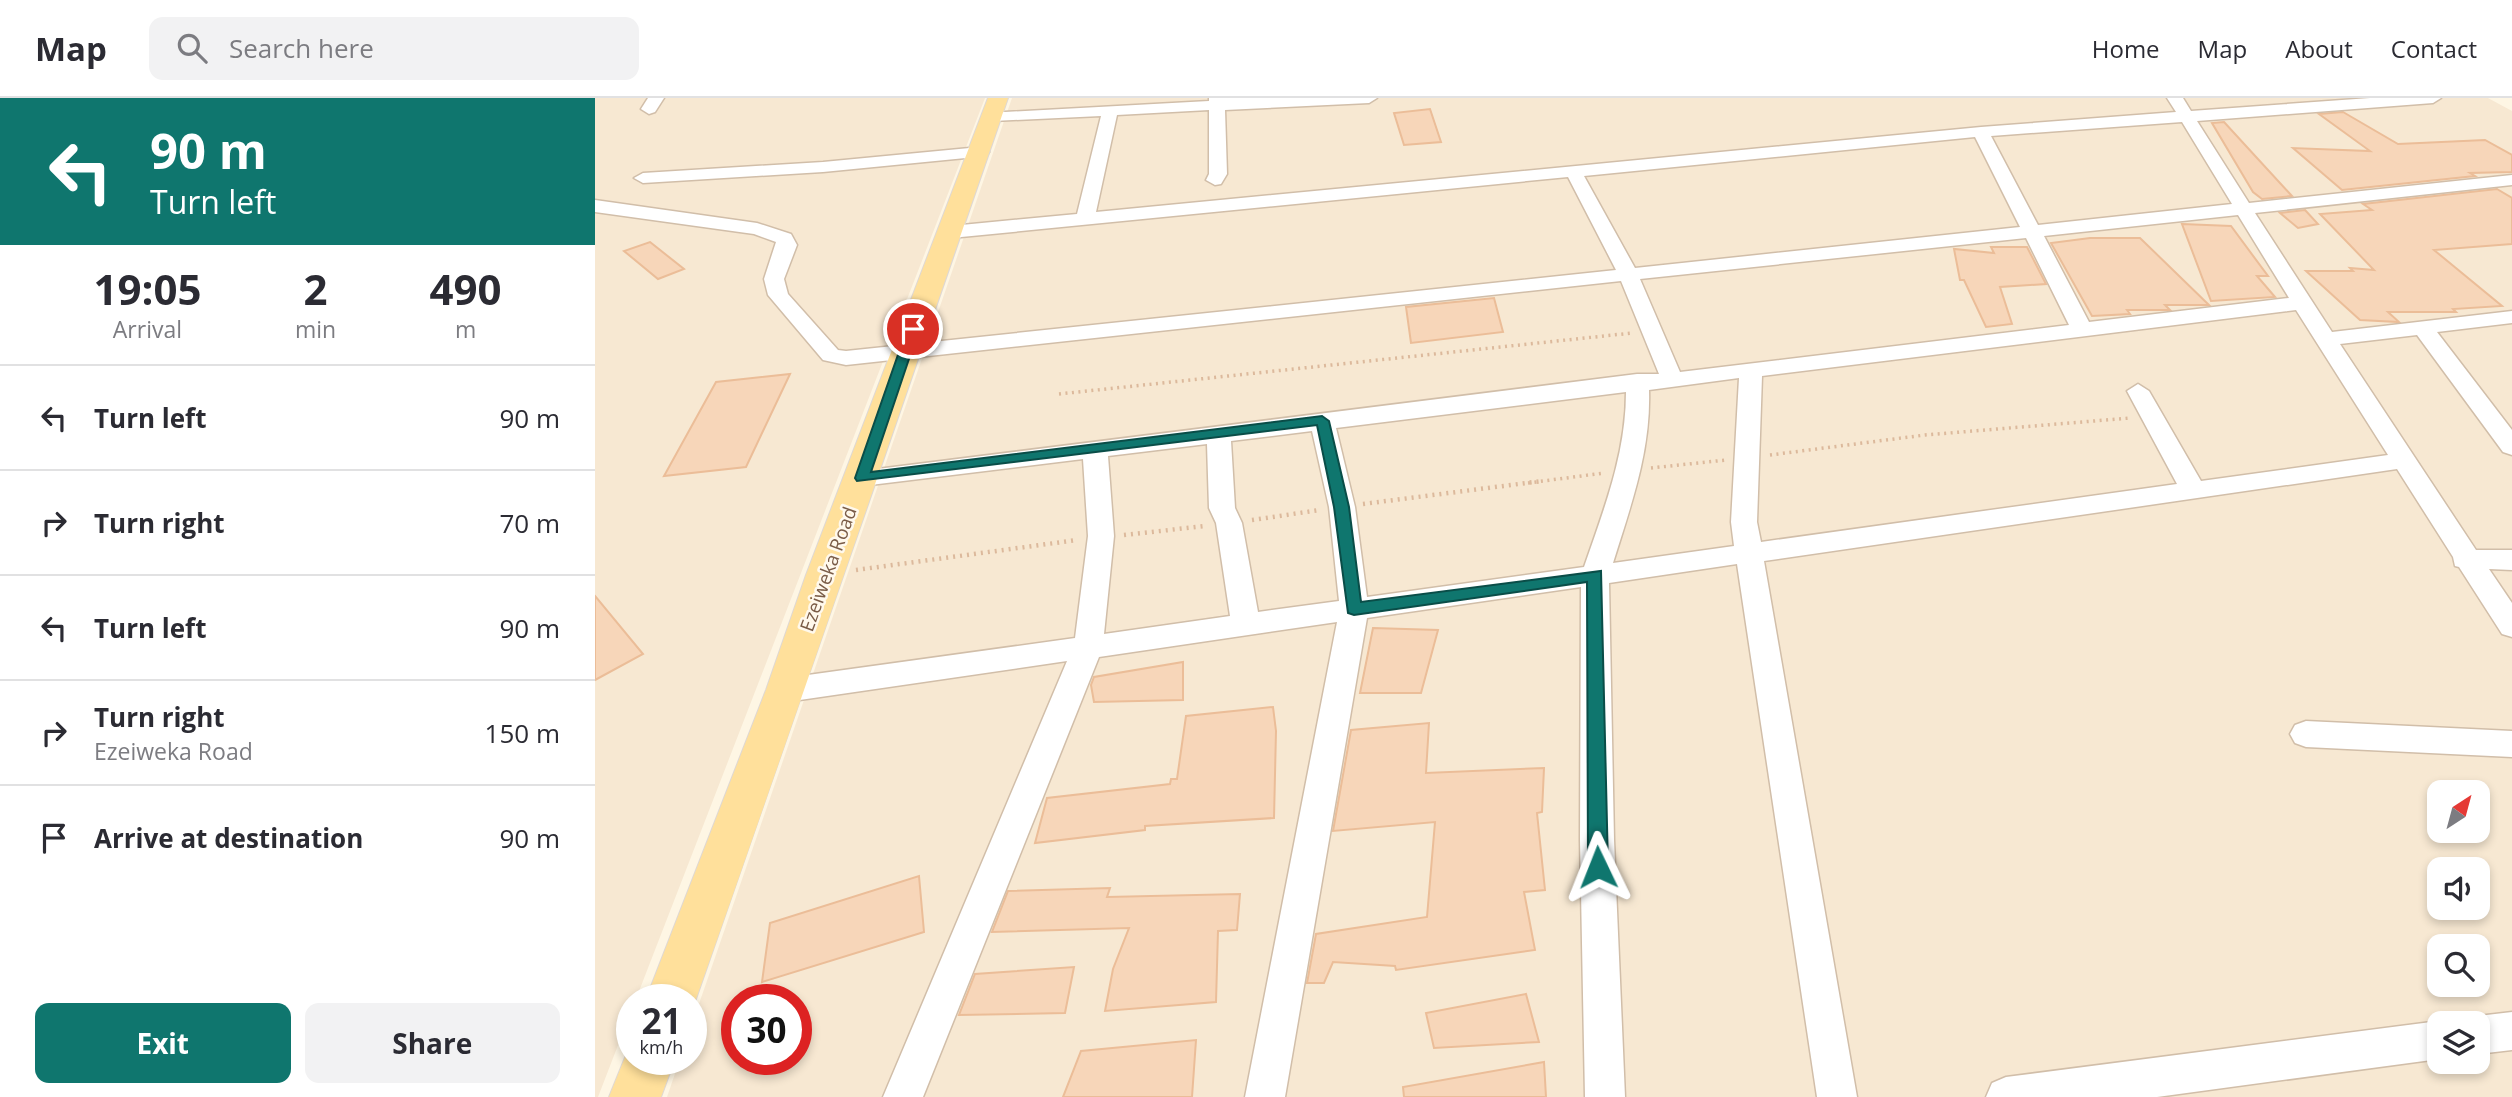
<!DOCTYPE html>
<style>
:root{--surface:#fff;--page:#f2f2f3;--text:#2b2b33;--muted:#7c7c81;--line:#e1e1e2;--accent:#0f766e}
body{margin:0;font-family:"Open Sans",sans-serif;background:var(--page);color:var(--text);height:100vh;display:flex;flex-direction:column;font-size:26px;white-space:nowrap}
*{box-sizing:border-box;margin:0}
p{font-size:23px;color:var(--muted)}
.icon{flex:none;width:38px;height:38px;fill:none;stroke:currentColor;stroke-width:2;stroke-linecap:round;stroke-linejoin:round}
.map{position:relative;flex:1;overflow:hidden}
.sheet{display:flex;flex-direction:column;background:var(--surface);width:595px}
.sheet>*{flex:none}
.hud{background:#0f766e;color:#fff;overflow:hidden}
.needle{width:46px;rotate:36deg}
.controls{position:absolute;left:1832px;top:682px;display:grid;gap:14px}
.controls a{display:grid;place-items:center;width:63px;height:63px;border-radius:14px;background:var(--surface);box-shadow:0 4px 10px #0003;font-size:35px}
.speed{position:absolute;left:21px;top:886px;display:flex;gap:14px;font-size:35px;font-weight:700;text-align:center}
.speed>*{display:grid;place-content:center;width:91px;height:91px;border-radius:50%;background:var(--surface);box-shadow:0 4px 10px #0003;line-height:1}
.speed small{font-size:18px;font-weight:400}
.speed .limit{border:10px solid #d22;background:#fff;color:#111}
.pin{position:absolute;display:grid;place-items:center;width:60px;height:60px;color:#fff;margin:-30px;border:4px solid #fff;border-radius:50%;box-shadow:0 2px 7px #0007}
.me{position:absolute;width:77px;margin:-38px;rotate:358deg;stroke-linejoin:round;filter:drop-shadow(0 0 5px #0008)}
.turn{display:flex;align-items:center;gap:24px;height:147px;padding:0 35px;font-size:32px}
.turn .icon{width:91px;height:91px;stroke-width:2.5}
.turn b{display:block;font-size:49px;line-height:60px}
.eta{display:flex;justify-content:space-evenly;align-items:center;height:119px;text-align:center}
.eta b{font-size:42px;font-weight:700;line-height:49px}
.cta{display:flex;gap:14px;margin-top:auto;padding:14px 35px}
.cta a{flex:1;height:80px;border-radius:14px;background:var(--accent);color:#fff;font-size:28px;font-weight:700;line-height:80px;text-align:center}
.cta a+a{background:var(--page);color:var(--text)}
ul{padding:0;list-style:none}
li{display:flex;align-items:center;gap:21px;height:105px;padding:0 35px;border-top:2px solid var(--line)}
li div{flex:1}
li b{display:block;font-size:26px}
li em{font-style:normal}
header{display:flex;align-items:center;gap:42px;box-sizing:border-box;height:98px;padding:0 35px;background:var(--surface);border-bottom:2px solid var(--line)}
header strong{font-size:33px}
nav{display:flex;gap:38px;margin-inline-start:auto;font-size:24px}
.search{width:490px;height:63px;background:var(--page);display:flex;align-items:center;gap:18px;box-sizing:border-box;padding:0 24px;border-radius:14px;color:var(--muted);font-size:26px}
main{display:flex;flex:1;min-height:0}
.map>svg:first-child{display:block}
.residential{fill:#f7e8d2;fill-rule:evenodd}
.building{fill:#f7d6b9;stroke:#ebbd98;stroke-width:2}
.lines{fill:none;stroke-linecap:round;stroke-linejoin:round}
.minor-casing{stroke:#d1bea9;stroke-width:3}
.major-casing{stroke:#dfd8d3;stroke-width:2}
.path-far1{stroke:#dcb99c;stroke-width:3.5;stroke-dasharray:2 4.5;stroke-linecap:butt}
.path{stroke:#dcb99c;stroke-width:4.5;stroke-dasharray:2 5;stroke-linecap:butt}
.minor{fill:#fff;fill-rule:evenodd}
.major{fill:#ffe09b;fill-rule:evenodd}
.route{fill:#0f766e;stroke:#0a4d48;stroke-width:2}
.labels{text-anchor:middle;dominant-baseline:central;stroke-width:5;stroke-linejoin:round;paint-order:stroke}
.street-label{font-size:19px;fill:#7a5c47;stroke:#fff9ed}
</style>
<header>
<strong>Map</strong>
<div class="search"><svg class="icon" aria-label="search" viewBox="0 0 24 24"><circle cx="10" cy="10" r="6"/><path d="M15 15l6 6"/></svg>Search here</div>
<nav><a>Home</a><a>Map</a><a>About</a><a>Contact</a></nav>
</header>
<main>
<section class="sheet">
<div class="hud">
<div class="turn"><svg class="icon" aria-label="left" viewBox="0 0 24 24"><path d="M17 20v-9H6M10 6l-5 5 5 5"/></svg><div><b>90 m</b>Turn left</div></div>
</div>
<div class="eta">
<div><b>19:05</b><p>Arrival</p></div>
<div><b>2</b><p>min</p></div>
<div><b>490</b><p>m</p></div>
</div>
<ul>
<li><svg class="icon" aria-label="left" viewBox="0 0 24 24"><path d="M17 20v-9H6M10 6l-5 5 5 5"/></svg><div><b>Turn left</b></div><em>90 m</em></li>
<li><svg class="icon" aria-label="right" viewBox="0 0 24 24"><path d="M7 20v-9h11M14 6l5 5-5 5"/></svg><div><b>Turn right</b></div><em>70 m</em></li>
<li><svg class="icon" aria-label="left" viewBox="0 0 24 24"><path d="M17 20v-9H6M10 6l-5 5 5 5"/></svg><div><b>Turn left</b></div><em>90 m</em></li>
<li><svg class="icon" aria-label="right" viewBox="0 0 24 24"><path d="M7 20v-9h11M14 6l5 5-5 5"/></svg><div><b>Turn right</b><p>Ezeiweka Road</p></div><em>150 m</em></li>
<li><svg class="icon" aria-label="arrive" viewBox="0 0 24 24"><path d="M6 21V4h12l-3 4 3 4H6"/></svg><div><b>Arrive at destination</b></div><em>90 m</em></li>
</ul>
<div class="cta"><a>Exit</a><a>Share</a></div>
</section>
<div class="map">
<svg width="1917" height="999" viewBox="0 0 1917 999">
<rect width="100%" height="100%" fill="#fef6e4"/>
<!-- residential -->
<g class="residential">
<polygon points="0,0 390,0 41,901 37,901 37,911 3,999 0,999"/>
<path d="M417,0H1893L1917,13V999H72L85,961H96V929ZM1844,695H1883V733H1844ZM1844,772H1883V810H1844ZM1844,849H1883V887H1844ZM142,901H201V961H142ZM1844,926H1883V964H1844Z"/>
</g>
<!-- building -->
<g class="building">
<polygon points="835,11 846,44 809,47 799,15"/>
<polygon points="1748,14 1803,46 1890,42 1917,57 1917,74 1875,75 1880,78 1747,92 1698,50 1775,53 1724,16"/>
<polygon points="1629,24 1662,60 1697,98 1667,101 1658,94 1617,25"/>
<polygon points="1902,91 1917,100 1917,146 1839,152 1907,208 1858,211 1861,214 1793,214 1804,224 1765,222 1711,173 1758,173 1755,170 1779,172 1725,116 1777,112 1768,106"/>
<polygon points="1710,112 1723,126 1703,130 1685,115"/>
<polygon points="1587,126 1636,128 1673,178 1662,178 1680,199 1616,203"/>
<polygon points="1495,140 1545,140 1614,207 1570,207 1575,212 1532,212 1535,216 1497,218 1456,145"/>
<polygon points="55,144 89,171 63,181 29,153"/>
<polygon points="1396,149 1432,149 1451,186 1405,189 1417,226 1391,229 1369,182 1365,182 1359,151 1399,155"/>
<polygon points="899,200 908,234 816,245 811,209"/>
<polygon points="195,276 151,369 69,378 121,284"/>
<polygon points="0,498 48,556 0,582"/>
<polygon points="778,530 843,532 826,595 765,595"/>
<polygon points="588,564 588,602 499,604 496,587 499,579"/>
<polygon points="678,609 681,633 679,720 550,728 550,732 440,745 452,700 575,686 576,681 582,681 591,618"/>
<polygon points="834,625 831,675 949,670 947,714 942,715 950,792 929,794 940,852 801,872 800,868 738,864 729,885 712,885 721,836 832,819 840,724 738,733 756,632"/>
<polygon points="324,778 329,834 167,884 175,825"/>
<polygon points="515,790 512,799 645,796 642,832 623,833 621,904 510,913 518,871 534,830 397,834 413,793"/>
<polygon points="479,869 470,915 364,917 380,876"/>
<polygon points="931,896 944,944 839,950 831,915"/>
<polygon points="601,942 597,999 468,999 486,953"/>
<polygon points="949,964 951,999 809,999 808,989"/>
</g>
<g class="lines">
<!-- minor casing -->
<g class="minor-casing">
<g id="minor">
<polygon points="53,0 69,0 60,14 54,16 46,11"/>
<path d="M614,0H782L774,5L630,12L632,76L626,86L620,87L611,82L614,76V12L522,17L501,114L1386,29L1581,14L1572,0H1588L1596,13L1775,0H1846L1838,5L1602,23L1654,105L1917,77V87L1660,115L1737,234L1917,213V225L1842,234L1917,332V357L1908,354L1822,237L1745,246L1881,452H1917V472L1894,471L1917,505V539L1907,536L1864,469L1860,468L1858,459L1802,371L1169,463L1262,999H1222L1142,466L1014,485L1019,742L1030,999H990L985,742L986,489L772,520L690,999H650L742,524L504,559L328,999H288L472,563L191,604L180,600L176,592L180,584L191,580L480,540L493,438L488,361L267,388L258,386L254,380L258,374L1042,276H1064L1026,183L251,267L228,262L173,197L169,181L181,144L159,136L0,114V102L162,125L196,136L202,147L189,181L193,196L243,252L251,253L1021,172L973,79L356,140L347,134L356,128L482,116L506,18L398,23L392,21V15L614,3ZM1587,24L1637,106L1443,127L1396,38ZM1380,39L1425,129L1040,170L989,78ZM1643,117L1694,200L1494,224L1449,138ZM1431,140L1474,227L1085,274L1045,181ZM1701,212L1793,357L1606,383L1554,293L1543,286L1532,293L1582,386L1166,444L1162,424L1167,278ZM1144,280L1136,424L1139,448L1018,465C1036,407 1056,353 1054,292ZM1031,294C1031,356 1009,411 989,469L772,499L760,409L741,330ZM717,333L734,409L744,503L663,514L647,425L640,410L636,343ZM612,346L614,410L621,425L635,518L509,536L519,438L513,358Z"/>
<polygon points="385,49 391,50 394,54 391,58 228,74 48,85 39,80 48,75 228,64"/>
<polygon points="1711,623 1917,633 1917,659 1711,649 1700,645 1695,636 1700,627"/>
<polygon points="1917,914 1917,952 1883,956 1883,926 1868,926 1869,923 1883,918"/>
<polygon points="1844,923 1852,926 1844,926 1844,961 1562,999 1391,999 1397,985 1411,979"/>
</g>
</g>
<!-- major casing -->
<g class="major-casing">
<g id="major">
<path d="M393,0H413C309,300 207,602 101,901L96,912V901H51L171,592L211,477Z"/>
<polygon points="37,942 37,961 80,961 66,999 14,999"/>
</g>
</g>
<!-- path-far1 -->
<g class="path-far1">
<polyline points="464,296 1037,235"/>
<polyline points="1175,357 1330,337 1535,320"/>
<polyline points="1056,370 1131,362"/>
<polyline points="933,385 1009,375"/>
</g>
<!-- path -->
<g class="path">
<polyline points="768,406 947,383"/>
<polyline points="657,422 725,412"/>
<polyline points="529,437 610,428"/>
<polyline points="261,472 482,442"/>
</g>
<!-- minor -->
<use href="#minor" class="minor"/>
<!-- major -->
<use href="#major" class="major"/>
</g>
<!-- route -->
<polygon class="route" points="318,228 324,231 276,374 727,318 734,323 754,409 766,504 1006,473 1013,769 1010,776 1003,778 996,776 993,769 992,484 759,517 753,515 739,409 722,327 262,383 260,380 312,231"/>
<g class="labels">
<!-- street labels -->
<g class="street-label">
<text transform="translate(233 471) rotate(-70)">Ezeiweka Road</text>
</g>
</g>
</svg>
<div class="controls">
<a><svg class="needle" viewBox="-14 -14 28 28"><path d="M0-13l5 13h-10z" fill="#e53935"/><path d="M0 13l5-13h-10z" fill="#7c7c81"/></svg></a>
<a><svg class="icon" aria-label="sound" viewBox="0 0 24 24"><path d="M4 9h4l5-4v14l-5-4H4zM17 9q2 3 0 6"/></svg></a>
<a><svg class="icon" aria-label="search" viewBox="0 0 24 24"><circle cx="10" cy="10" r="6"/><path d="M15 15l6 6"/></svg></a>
<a><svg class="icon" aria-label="layers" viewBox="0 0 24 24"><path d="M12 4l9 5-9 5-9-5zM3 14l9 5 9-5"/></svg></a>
</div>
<div class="speed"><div>21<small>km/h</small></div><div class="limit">30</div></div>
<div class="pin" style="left:318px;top:231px;background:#d93025"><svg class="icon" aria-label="arrive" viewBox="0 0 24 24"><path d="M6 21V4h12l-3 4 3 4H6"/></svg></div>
<svg class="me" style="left:1003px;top:769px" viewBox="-20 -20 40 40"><path d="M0-17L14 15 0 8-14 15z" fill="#0f766e" stroke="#fff" stroke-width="4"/></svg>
</div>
</main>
